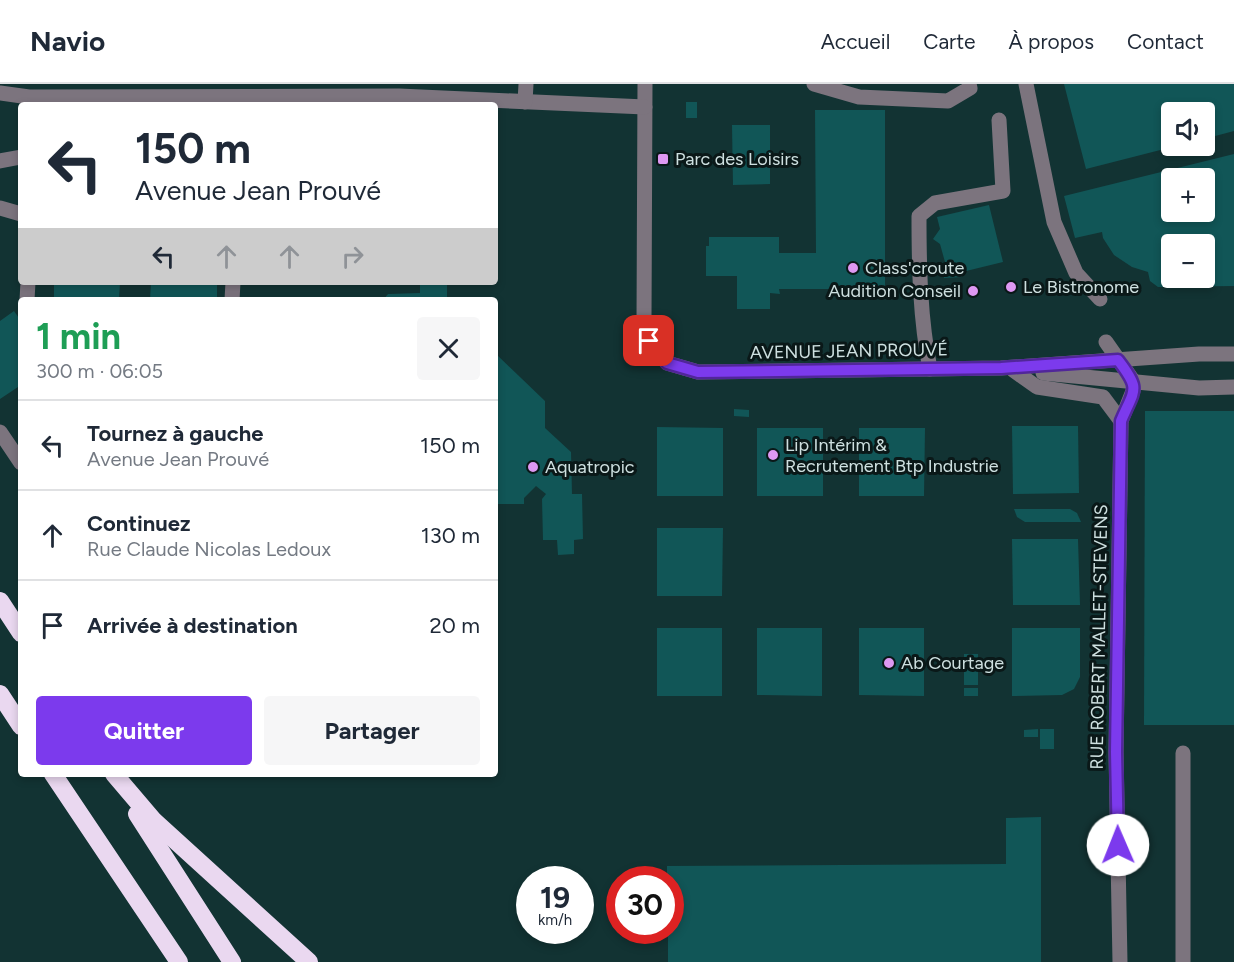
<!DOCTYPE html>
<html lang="fr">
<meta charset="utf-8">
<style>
:root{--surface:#fff;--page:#f6f6f7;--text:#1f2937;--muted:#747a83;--line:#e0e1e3;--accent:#7c3aed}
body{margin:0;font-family:Figtree,sans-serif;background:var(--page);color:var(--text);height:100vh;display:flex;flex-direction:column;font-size:22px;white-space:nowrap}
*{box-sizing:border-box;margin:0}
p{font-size:20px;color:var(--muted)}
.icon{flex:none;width:33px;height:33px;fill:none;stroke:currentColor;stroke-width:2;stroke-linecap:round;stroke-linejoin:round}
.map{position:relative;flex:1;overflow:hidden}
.details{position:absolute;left:18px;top:213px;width:480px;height:480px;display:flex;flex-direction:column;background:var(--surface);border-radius:6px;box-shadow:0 3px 9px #0003}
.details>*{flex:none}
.top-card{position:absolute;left:18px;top:18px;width:480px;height:183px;border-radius:6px;box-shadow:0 3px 9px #0003;background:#fff;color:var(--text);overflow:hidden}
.fabs{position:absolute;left:1161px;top:18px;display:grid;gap:12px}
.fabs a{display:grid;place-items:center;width:54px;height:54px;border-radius:6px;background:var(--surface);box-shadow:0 3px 9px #0003;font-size:30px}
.speed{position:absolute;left:516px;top:782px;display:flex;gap:12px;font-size:30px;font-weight:700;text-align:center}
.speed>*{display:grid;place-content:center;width:78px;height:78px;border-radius:50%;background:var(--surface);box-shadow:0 3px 9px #0003;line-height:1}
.speed small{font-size:15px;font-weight:400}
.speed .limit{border:9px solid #d22;background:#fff;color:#111}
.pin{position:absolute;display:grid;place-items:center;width:51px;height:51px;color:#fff;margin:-26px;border-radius:12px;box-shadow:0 3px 9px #0006}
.me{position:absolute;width:66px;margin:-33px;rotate:359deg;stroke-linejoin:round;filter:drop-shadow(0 0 4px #0008)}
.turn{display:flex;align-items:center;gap:21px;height:126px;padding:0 18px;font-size:27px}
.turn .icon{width:78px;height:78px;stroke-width:2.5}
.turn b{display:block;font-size:42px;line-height:51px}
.lanes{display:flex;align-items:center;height:57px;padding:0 18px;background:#0003;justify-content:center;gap:30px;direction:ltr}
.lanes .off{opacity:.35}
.round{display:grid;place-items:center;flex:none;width:63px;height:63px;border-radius:6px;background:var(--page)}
.overview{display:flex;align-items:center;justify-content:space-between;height:102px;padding:0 18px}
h1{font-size:36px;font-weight:700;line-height:45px;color:#1e9e55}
.primary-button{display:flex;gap:12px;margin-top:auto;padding:12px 18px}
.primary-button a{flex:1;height:69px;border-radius:6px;background:var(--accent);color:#fff;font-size:24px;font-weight:700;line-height:69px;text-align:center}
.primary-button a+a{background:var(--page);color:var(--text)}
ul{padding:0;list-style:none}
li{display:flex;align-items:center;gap:18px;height:90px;padding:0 18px;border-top:2px solid var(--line)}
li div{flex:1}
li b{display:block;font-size:22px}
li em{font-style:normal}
header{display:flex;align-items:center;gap:36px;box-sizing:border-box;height:84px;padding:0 30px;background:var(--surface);border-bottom:2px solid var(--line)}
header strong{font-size:28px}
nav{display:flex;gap:33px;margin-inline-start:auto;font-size:21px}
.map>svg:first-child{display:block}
.building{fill:#115657;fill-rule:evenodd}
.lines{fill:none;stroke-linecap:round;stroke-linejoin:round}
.minor{stroke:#7c747e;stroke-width:15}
.highway{stroke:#ead8f0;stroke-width:18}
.route-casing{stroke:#51269a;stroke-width:15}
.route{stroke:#7c3aed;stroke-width:10}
.poi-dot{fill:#de98f2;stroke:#0a1818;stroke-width:2}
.labels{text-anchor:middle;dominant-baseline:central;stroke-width:6;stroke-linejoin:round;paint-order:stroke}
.poi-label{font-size:18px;fill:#cee0e0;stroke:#0a1818;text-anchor:start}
.street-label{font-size:18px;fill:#cee0e0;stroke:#0a1818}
</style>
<header>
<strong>Navio</strong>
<nav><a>Accueil</a><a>Carte</a><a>À propos</a><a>Contact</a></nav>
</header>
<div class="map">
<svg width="1234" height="878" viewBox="0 0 1234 878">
<rect width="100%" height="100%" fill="#123333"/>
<!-- building -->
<g class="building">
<polygon points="1064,0 1234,0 1234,47 1204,55 1204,28 1172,28 1172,62 1176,62 1086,85"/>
<rect x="686" y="18" width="11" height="16"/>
<polygon points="815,26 885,26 885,205 779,205 780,210 770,209 770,225 737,225 737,192 706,192 706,162 709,162 709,153 779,153 779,169 816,169"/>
<polygon points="732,41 770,41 770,100 733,101"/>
<path d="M1234,70V202L1158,203L1150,197L1148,188L1132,183L1114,171L1103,154L1102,148L1075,154L1064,112ZM1172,94H1204V128H1172ZM1172,160H1204V194H1172Z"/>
<polygon points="989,121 1003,178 962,188 962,193 944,194 941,179 945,178 940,160 933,155 940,145 937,133"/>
<polygon points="54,198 120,198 119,216 54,216"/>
<polygon points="151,198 217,198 217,216 150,216"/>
<polygon points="420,198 447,198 447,216 383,216 388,210 420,209"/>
<polygon points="14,227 21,237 21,301 0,315 0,237"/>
<polygon points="495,269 545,317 545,344 571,368 572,410 582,410 583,455 574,456 574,470 558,471 557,456 543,456 542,415 546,410 536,402 524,414 524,420 497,420"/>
<polygon points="734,325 749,326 749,333 734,332"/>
<polygon points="1145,327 1234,327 1234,641 1144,641"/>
<polygon points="1012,342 1078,342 1079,409 1013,410"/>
<polygon points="657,343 723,344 723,412 657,412"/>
<rect x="757" y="344" width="66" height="68"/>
<polygon points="859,344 925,344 924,412 859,412"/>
<polygon points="1014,425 1070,425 1077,429 1081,438 1025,438 1017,433"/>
<polygon points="657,444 723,444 722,512 657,512"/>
<polygon points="1012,455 1078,455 1080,521 1013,521"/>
<rect x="657" y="544" width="65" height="68"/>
<polygon points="757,544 822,544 822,612 757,611"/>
<polygon points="859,544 924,544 924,612 859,611"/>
<polygon points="1012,544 1080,544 1080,593 1074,605 1062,611 1012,612"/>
<rect x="964" y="570" width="14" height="31"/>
<rect x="964" y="604" width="14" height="8"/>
<polygon points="1038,645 1038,653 1024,653 1024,646"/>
<rect x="1040" y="645" width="14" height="20"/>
<polygon points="1041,733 1041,878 668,878 668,846 670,846 670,795 667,795 667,782 1006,780 1006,734"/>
</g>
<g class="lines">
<!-- minor -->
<g class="minor">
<polyline points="645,0 644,237 649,257 667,279 698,288 1001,284 1199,270 1234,270"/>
<polyline points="814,0 859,13 948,17 970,4 969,0"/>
<polyline points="1026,0 1054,138 1076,189 1100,215"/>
<polyline points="0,9 29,13 399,12 645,23"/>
<polyline points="525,18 526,0"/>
<polyline points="0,77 21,73"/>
<polyline points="0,124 21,130"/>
<polyline points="27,216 28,198"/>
<polyline points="232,216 233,198"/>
<polyline points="1106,258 1134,298 1133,307 1121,337 1116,668 1120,878"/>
<path d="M930,285C920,234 919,184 919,132L935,119L1003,107L999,36"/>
<polyline points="1013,286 1037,303 1103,313 1121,337"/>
<polyline points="1043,289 1199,304 1234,303"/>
<polyline points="0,348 21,379"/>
<polyline points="1183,669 1183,878"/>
</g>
<!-- highway -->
<g class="highway">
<polyline points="0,517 21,549"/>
<polyline points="0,610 21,642"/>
<polyline points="53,690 179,878"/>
<polyline points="114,690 154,737 309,878"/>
<polyline points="137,730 232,878"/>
</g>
</g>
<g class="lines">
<!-- route casing -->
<g class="route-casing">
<path id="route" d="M649,257L667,279L698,288L1001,284L1118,276C1141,306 1135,304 1121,337L1116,668L1118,761"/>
</g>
<!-- route -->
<use href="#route" class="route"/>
</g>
<!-- markers -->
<g class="poi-dot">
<rect x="657" y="69" width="12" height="12" rx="3"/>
<circle cx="853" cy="184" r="6"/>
<circle cx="1011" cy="203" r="6"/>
<circle cx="973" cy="207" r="6"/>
<circle cx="773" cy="371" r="6"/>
<circle cx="533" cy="383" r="6"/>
<circle cx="889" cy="579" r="6"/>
</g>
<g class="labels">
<!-- poi labels -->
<g class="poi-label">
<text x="675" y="75">Parc des Loisirs</text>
<text x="865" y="184">Class'croute</text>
<text x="1023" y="203">Le Bistronome</text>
<text x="961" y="207" text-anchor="end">Audition Conseil</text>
<text x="785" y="361">Lip Intérim &amp;<tspan x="785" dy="21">Recrutement Btp Industrie</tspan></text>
<text x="545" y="383">Aquatropic</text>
<text x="901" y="579">Ab Courtage</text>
</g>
<!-- street labels -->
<g class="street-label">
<text transform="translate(849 267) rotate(-1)">AVENUE JEAN PROUVÉ</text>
<text transform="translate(1099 553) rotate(-89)">RUE ROBERT MALLET-STEVENS</text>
</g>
</g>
</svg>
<div class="fabs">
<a><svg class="icon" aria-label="sound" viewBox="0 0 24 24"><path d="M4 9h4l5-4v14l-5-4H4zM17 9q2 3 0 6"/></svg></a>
<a>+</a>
<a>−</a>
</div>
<div class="speed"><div>19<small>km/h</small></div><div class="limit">30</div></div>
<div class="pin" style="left:649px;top:257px;background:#d93025"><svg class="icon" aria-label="arrive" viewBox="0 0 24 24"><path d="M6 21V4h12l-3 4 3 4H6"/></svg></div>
<svg class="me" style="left:1118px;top:761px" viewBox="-20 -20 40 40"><circle r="19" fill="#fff"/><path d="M0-13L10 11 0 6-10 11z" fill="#7c3aed"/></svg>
<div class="top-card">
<div class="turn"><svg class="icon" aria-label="left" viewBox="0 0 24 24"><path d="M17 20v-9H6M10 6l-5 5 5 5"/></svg><div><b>150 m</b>Avenue Jean Prouvé</div></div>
<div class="lanes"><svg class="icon" aria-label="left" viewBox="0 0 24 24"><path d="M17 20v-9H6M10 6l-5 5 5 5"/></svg><svg class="icon off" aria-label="ahead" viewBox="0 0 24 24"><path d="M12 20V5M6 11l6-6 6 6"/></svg><svg class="icon off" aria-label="ahead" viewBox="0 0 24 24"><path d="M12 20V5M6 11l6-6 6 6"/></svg><svg class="icon off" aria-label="right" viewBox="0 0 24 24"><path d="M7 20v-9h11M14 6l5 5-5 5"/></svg></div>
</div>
<section class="details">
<div class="overview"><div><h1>1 min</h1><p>300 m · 06:05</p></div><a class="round"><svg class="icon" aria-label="close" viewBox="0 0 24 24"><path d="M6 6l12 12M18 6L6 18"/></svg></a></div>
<ul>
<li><svg class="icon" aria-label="left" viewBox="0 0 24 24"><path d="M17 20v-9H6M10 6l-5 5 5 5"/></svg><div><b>Tournez à gauche</b><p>Avenue Jean Prouvé</p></div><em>150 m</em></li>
<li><svg class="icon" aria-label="ahead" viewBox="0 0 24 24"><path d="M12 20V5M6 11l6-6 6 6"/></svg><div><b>Continuez</b><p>Rue Claude Nicolas Ledoux</p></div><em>130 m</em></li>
<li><svg class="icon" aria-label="arrive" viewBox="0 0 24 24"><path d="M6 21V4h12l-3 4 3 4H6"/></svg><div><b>Arrivée à destination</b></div><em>20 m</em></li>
</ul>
<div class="primary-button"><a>Quitter</a><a>Partager</a></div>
</section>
</div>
